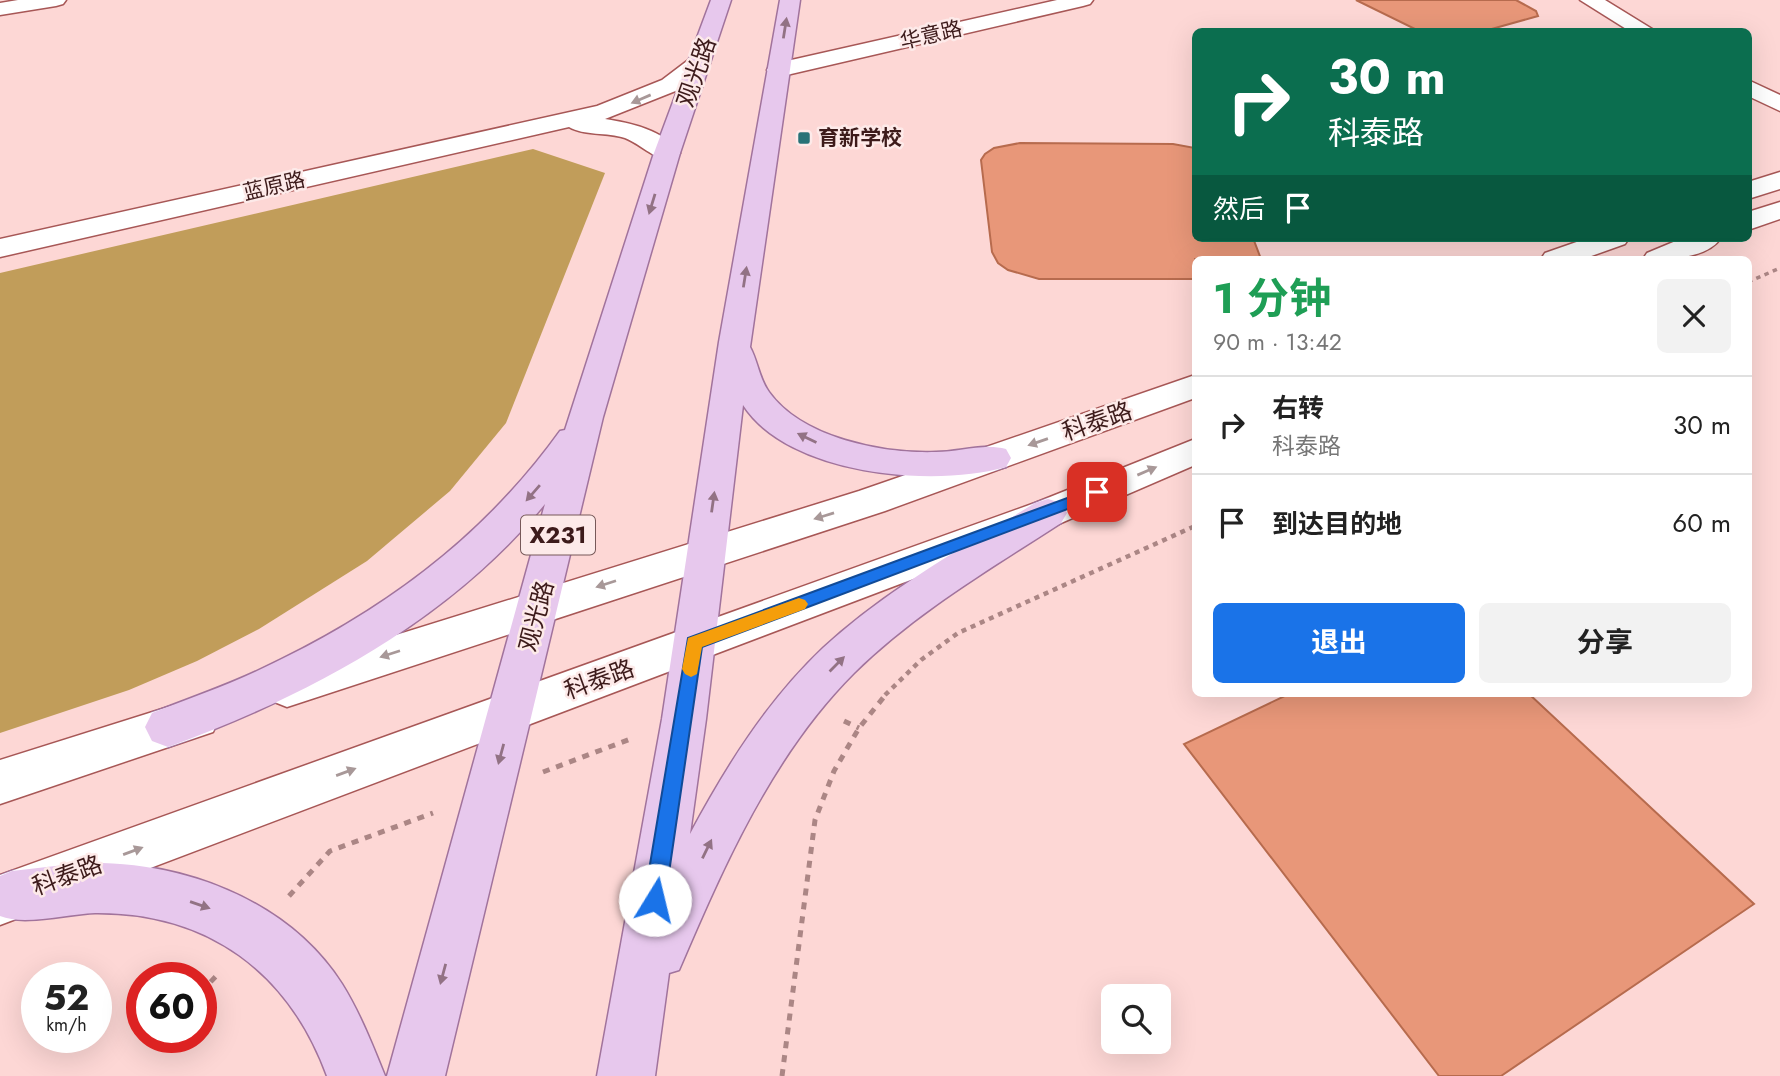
<!DOCTYPE html>
<html lang="zh">
<meta charset="utf-8">
<style>
:root{--surface:#fff;--page:#f2f2f2;--text:#222;--muted:#767676;--line:#e0e0e0;--accent:#1a73e8}
body{margin:0;font-family:Jost,"Noto Sans SC",sans-serif;background:var(--page);color:var(--text);height:100vh;display:flex;flex-direction:column;font-size:26px;white-space:nowrap}
*{box-sizing:border-box;margin:0}
p{font-size:23px;color:var(--muted)}
.icon{flex:none;width:38px;height:38px;fill:none;stroke:currentColor;stroke-width:2;stroke-linecap:round;stroke-linejoin:round}
.map{position:relative;flex:1;overflow:hidden}
.panel{position:absolute;left:1192px;top:256px;width:560px;height:441px;display:flex;flex-direction:column;background:var(--surface);border-radius:10px;box-shadow:0 7px 28px #0002}
.panel>*{flex:none}
.banner{position:absolute;left:1192px;top:28px;width:560px;height:214px;border-radius:10px;box-shadow:0 7px 28px #0002;background:#0b6e4f;color:#fff;overflow:hidden}
.buttons{position:absolute;left:1101px;top:984px;display:grid;gap:14px}
.buttons a{display:grid;place-items:center;width:70px;height:70px;border-radius:10px;background:var(--surface);box-shadow:0 7px 28px #0002;font-size:35px}
.speed{position:absolute;left:21px;top:962px;display:flex;gap:14px;font-size:35px;font-weight:700;text-align:center}
.speed>*{display:grid;place-content:center;width:91px;height:91px;border-radius:50%;background:var(--surface);box-shadow:0 7px 28px #0002;line-height:1}
.speed small{font-size:18px;font-weight:400}
.speed .limit{border:10px solid #d22;background:#fff;color:#111}
.pin{position:absolute;display:grid;place-items:center;width:60px;height:60px;color:#fff;margin:-30px;border-radius:14px;box-shadow:0 4px 10px #0006}
.me{position:absolute;width:77px;margin:-38px;rotate:9deg;stroke-linejoin:round;filter:drop-shadow(0 0 5px #0008)}
.turn{display:flex;align-items:center;gap:24px;height:147px;padding:0 21px;font-size:32px}
.turn .icon{width:91px;height:91px;stroke-width:2.5}
.turn b{display:block;font-size:49px;line-height:60px}
.then{display:flex;align-items:center;height:66px;padding:0 21px;background:#0003;gap:14px;font-size:26px}
.round{display:grid;place-items:center;flex:none;width:74px;height:74px;border-radius:10px;background:var(--page)}
.summary{display:flex;align-items:center;justify-content:space-between;height:119px;padding:0 21px}
h1{font-size:42px;font-weight:700;line-height:52px;color:#1e9e55}
.action{display:flex;gap:14px;margin-top:auto;padding:14px 21px}
.action a{flex:1;height:80px;border-radius:10px;background:var(--accent);color:#fff;font-size:28px;font-weight:700;line-height:80px;text-align:center}
.action a+a{background:var(--page);color:var(--text)}
ul{padding:0;list-style:none}
li{display:flex;align-items:center;gap:21px;height:98px;padding:0 21px;border-top:2px solid var(--line)}
li div{flex:1}
li b{display:block;font-size:26px}
li em{font-style:normal}
.map>svg:first-child{display:block}
.forest{fill:#c19d5a}
.building{fill:#e89779;stroke:#b76b4e;stroke-width:2}
.lines{fill:none;stroke-linecap:round;stroke-linejoin:round}
.street-casing{stroke:#a75756;stroke-width:3}
.secondary-casing{stroke:#a75756;stroke-width:3}
.primary-casing{stroke:#a1739c;stroke-width:3}
.path-far2{stroke:#ab8685;stroke-width:3.5;stroke-dasharray:4.5 4.5;stroke-linecap:butt}
.path-far1{stroke:#ab8685;stroke-width:4.5;stroke-dasharray:5 5;stroke-linecap:butt}
.path{stroke:#ab8685;stroke-width:5;stroke-dasharray:7 7;stroke-linecap:butt}
.street{fill:#fff;fill-rule:evenodd}
.secondary{fill:#fff;fill-rule:evenodd}
.primary{fill:#e7c8ed;fill-rule:evenodd}
.oneway{fill:#927284}
.oneway2{fill:#a89898}
.route{fill:#1a73e8;stroke:#114b97;stroke-width:2}
.slow{fill:#f59e0b}
.poi-dot{fill:#287277;stroke:#fdeae9;stroke-width:2.5}
.labels{text-anchor:middle;dominant-baseline:central;stroke-width:5;stroke-linejoin:round;paint-order:stroke}
.far-street-label{font-size:21px;fill:#3d1b1b;stroke:#fdeae9}
.far-poi-label{font-size:21px;font-weight:bold;fill:#3d1b1b;stroke:#fdeae9;text-anchor:start}
.shield{fill:#fdeae9;stroke:#775959;stroke-width:2}
.shield-label{font-size:23px;font-weight:bold;fill:#3d1b1b}
.street-label{font-size:24px;fill:#3d1b1b;stroke:#fdeae9}
</style>
<div class="map">
<svg width="1780" height="1076" viewBox="0 0 1780 1076">
<rect width="100%" height="100%" fill="#fdd7d5"/>
<!-- forest -->
<polygon class="forest" points="533,149 605,173 506,423 450,491 367,561 259,629 197,661 129,690 0,733 0,273"/>
<!-- building -->
<g class="building">
<polygon points="1356,0 1516,0 1536,11 1538,16 1481,32 1421,32"/>
<polygon points="1020,143 1173,144 1195,148 1195,238 1253,238 1261,259 1195,259 1195,279 1039,279 1008,270 998,263 992,252 981,160 985,154 994,148"/>
<polygon points="1291,693 1528,693 1754,904 1501,1076 1439,1076 1184,744"/>
</g>
<g class="lines">
<!-- street casing -->
<g class="street-casing">
<g id="street">
<polygon points="1057,0 1093,0 1090,4 1083,6 778,77 770,75 767,70 770,65 778,63"/>
<polygon points="1580,0 1605,0 1657,32 1631,32"/>
<polygon points="1748,80 1780,95 1780,111 1748,96"/>
</g>
</g>
<!-- secondary casing -->
<g class="secondary-casing">
<g id="secondary">
<polygon points="18,0 66,0 63,4 56,6 0,15 0,3"/>
<path d="M699,56L707,58L710,63L678,90L605,119C631,123 664,130 680,153L676,158C656,163 643,145 625,138C607,132 584,136 569,127L0,257V239L597,106L662,80L691,58Z"/>
<polygon points="1780,172 1780,189 1748,199 1748,182"/>
<polygon points="1780,202 1780,219 1748,230 1748,212"/>
<polygon points="1588,238 1629,238 1625,244 1583,259 1541,259 1545,253"/>
<path d="M1683,238H1721C1706,260 1666,259 1643,259L1647,253Z"/>
<polygon points="1195,375 1195,398 885,511 287,707 272,701 265,688 272,675 287,669 859,491"/>
<polygon points="1195,439 1195,465 1061,523 0,925 0,875 1035,503"/>
<polygon points="197,698 213,704 219,718 213,732 0,804 0,760"/>
</g>
</g>
<!-- primary casing -->
<g class="primary-casing">
<g id="primary">
<path d="M711,0H731L680,153L603,417L445,1076H387L545,504C447,622 310,695 168,747L152,741L145,727L152,713C187,699 223,687 257,671C378,615 481,541 560,431L565,430L654,153Z"/>
<path d="M780,0H800L750,347C758,362 759,378 769,392C802,438 883,454 936,452C959,452 984,443 1006,449L1011,458L1006,467C933,488 788,475 743,405L706,719L690,834C726,767 767,701 823,648C886,590 962,548 1035,503L1048,499L1061,503L1067,513L1061,523C990,569 915,613 854,673C772,755 724,865 679,970L669,973L655,1076H597L662,719L719,342Z"/>
<path d="M81,863C179,860 287,898 342,984C360,1013 372,1044 385,1076H327C289,972 208,912 95,913C67,914 24,926 0,916V876L12,871Z"/>
</g>
</g>
<!-- path-far2 -->
<polyline class="path-far2" points="1748,282 1780,268"/>
<!-- path-far1 -->
<polyline class="path-far1" points="885,695 921,660 958,633 1195,526"/>
<!-- path -->
<g class="path">
<polyline points="844,721 859,728"/>
<polyline points="543,772 633,738"/>
<polyline points="289,896 330,851 433,813"/>
<polyline points="201,992 220,972"/>
<polyline points="782,1076 815,820 834,771 859,728 887,693"/>
</g>
<!-- street -->
<use href="#street" class="street"/>
<!-- secondary -->
<use href="#secondary" class="secondary"/>
<!-- primary -->
<use href="#primary" class="primary"/>
</g>
<!-- one-way arrows -->
<defs><path id="oneway-solid" d="M-6-.8H1V-3.2L6.5 0L1 3.2V.8H-6Z" transform="scale(1.75)"/></defs>
<g class="oneway">
<use href="#oneway-solid" transform="translate(785 28) rotate(-81)"/>
<use href="#oneway-solid" transform="translate(652 204) rotate(107)"/>
<use href="#oneway-solid" transform="translate(745 277) rotate(-81)"/>
<use href="#oneway-solid" transform="translate(807 438) rotate(-154)"/>
<use href="#oneway-solid" transform="translate(533 493) rotate(131)"/>
<use href="#oneway-solid" transform="translate(713 502) rotate(-82)"/>
<use href="#oneway-solid" transform="translate(837 664) rotate(-45)"/>
<use href="#oneway-solid" transform="translate(501 754) rotate(105)"/>
<use href="#oneway-solid" transform="translate(707 849) rotate(-64)"/>
<use href="#oneway-solid" transform="translate(200 905) rotate(19)"/>
<use href="#oneway-solid" transform="translate(443 974) rotate(105)"/>
</g>
<g class="oneway2">
<use href="#oneway-solid" transform="translate(641 99) rotate(157)"/>
<use href="#oneway-solid" transform="translate(1038 442) rotate(161)"/>
<use href="#oneway-solid" transform="translate(1147 471) rotate(-23)"/>
<use href="#oneway-solid" transform="translate(824 516) rotate(163)"/>
<use href="#oneway-solid" transform="translate(606 584) rotate(162)"/>
<use href="#oneway-solid" transform="translate(390 654) rotate(162)"/>
<use href="#oneway-solid" transform="translate(346 772) rotate(-20)"/>
<use href="#oneway-solid" transform="translate(133 851) rotate(-20)"/>
</g>
<!-- route -->
<polygon class="route" points="1097,487 1102,488 1105,492 1102,496 702,647 665,900 662,908 655,911 647,908 644,900 688,638"/>
<!-- slow -->
<polygon class="slow" points="799,598 805,600 808,604 805,609 702,647 697,674 691,677 685,674 682,669 688,638"/>
<!-- markers -->
<rect class="poi-dot" x="797" y="131" width="14" height="14" rx="3.5"/>
<g class="labels">
<!-- far-street labels -->
<g class="far-street-label">
<text transform="translate(931 35) rotate(-13)">华意路</text>
<text transform="translate(274 186) rotate(-13)">蓝原路</text>
</g>
<!-- far-poi labels -->
<g class="far-poi-label">
<text x="818" y="138">育新学校</text>
</g>
<!-- shield labels -->
<rect class="shield" x="521" y="515.5" width="74" height="39" rx="5"/>
<g class="shield-label">
<text x="558" y="535">X231</text>
</g>
<!-- street labels -->
<g class="street-label">
<text transform="translate(696 72) rotate(-71)">观光路</text>
<text transform="translate(1097 421) rotate(-19)">科泰路</text>
<text transform="translate(536 616) rotate(-75)">观光路</text>
<text transform="translate(599 679) rotate(-20)">科泰路</text>
<text transform="translate(67 875) rotate(-20)">科泰路</text>
</g>
</g>
</svg>
<div class="buttons">
<a><svg class="icon" aria-label="search" viewBox="0 0 24 24"><circle cx="10" cy="10" r="6"/><path d="M15 15l6 6"/></svg></a>
</div>
<div class="speed"><div>52<small>km/h</small></div><div class="limit">60</div></div>
<div class="pin" style="left:1097px;top:492px;background:#d93025"><svg class="icon" aria-label="arrive" viewBox="0 0 24 24"><path d="M6 21V4h12l-3 4 3 4H6"/></svg></div>
<svg class="me" style="left:655px;top:900px" viewBox="-20 -20 40 40"><circle r="19" fill="#fff"/><path d="M0-13L10 11 0 6-10 11z" fill="#1a73e8"/></svg>
<div class="banner">
<div class="turn"><svg class="icon" aria-label="right" viewBox="0 0 24 24"><path d="M7 20v-9h11M14 6l5 5-5 5"/></svg><div><b>30 m</b>科泰路</div></div>
<div class="then">然后<svg class="icon" aria-label="arrive" viewBox="0 0 24 24"><path d="M6 21V4h12l-3 4 3 4H6"/></svg></div>
</div>
<section class="panel">
<div class="summary"><div><h1>1 分钟</h1><p>90 m · 13:42</p></div><a class="round"><svg class="icon" aria-label="close" viewBox="0 0 24 24"><path d="M6 6l12 12M18 6L6 18"/></svg></a></div>
<ul>
<li><svg class="icon" aria-label="right" viewBox="0 0 24 24"><path d="M7 20v-9h11M14 6l5 5-5 5"/></svg><div><b>右转</b><p>科泰路</p></div><em>30 m</em></li>
<li><svg class="icon" aria-label="arrive" viewBox="0 0 24 24"><path d="M6 21V4h12l-3 4 3 4H6"/></svg><div><b>到达目的地</b></div><em>60 m</em></li>
</ul>
<div class="action"><a>退出</a><a>分享</a></div>
</section>
</div>
